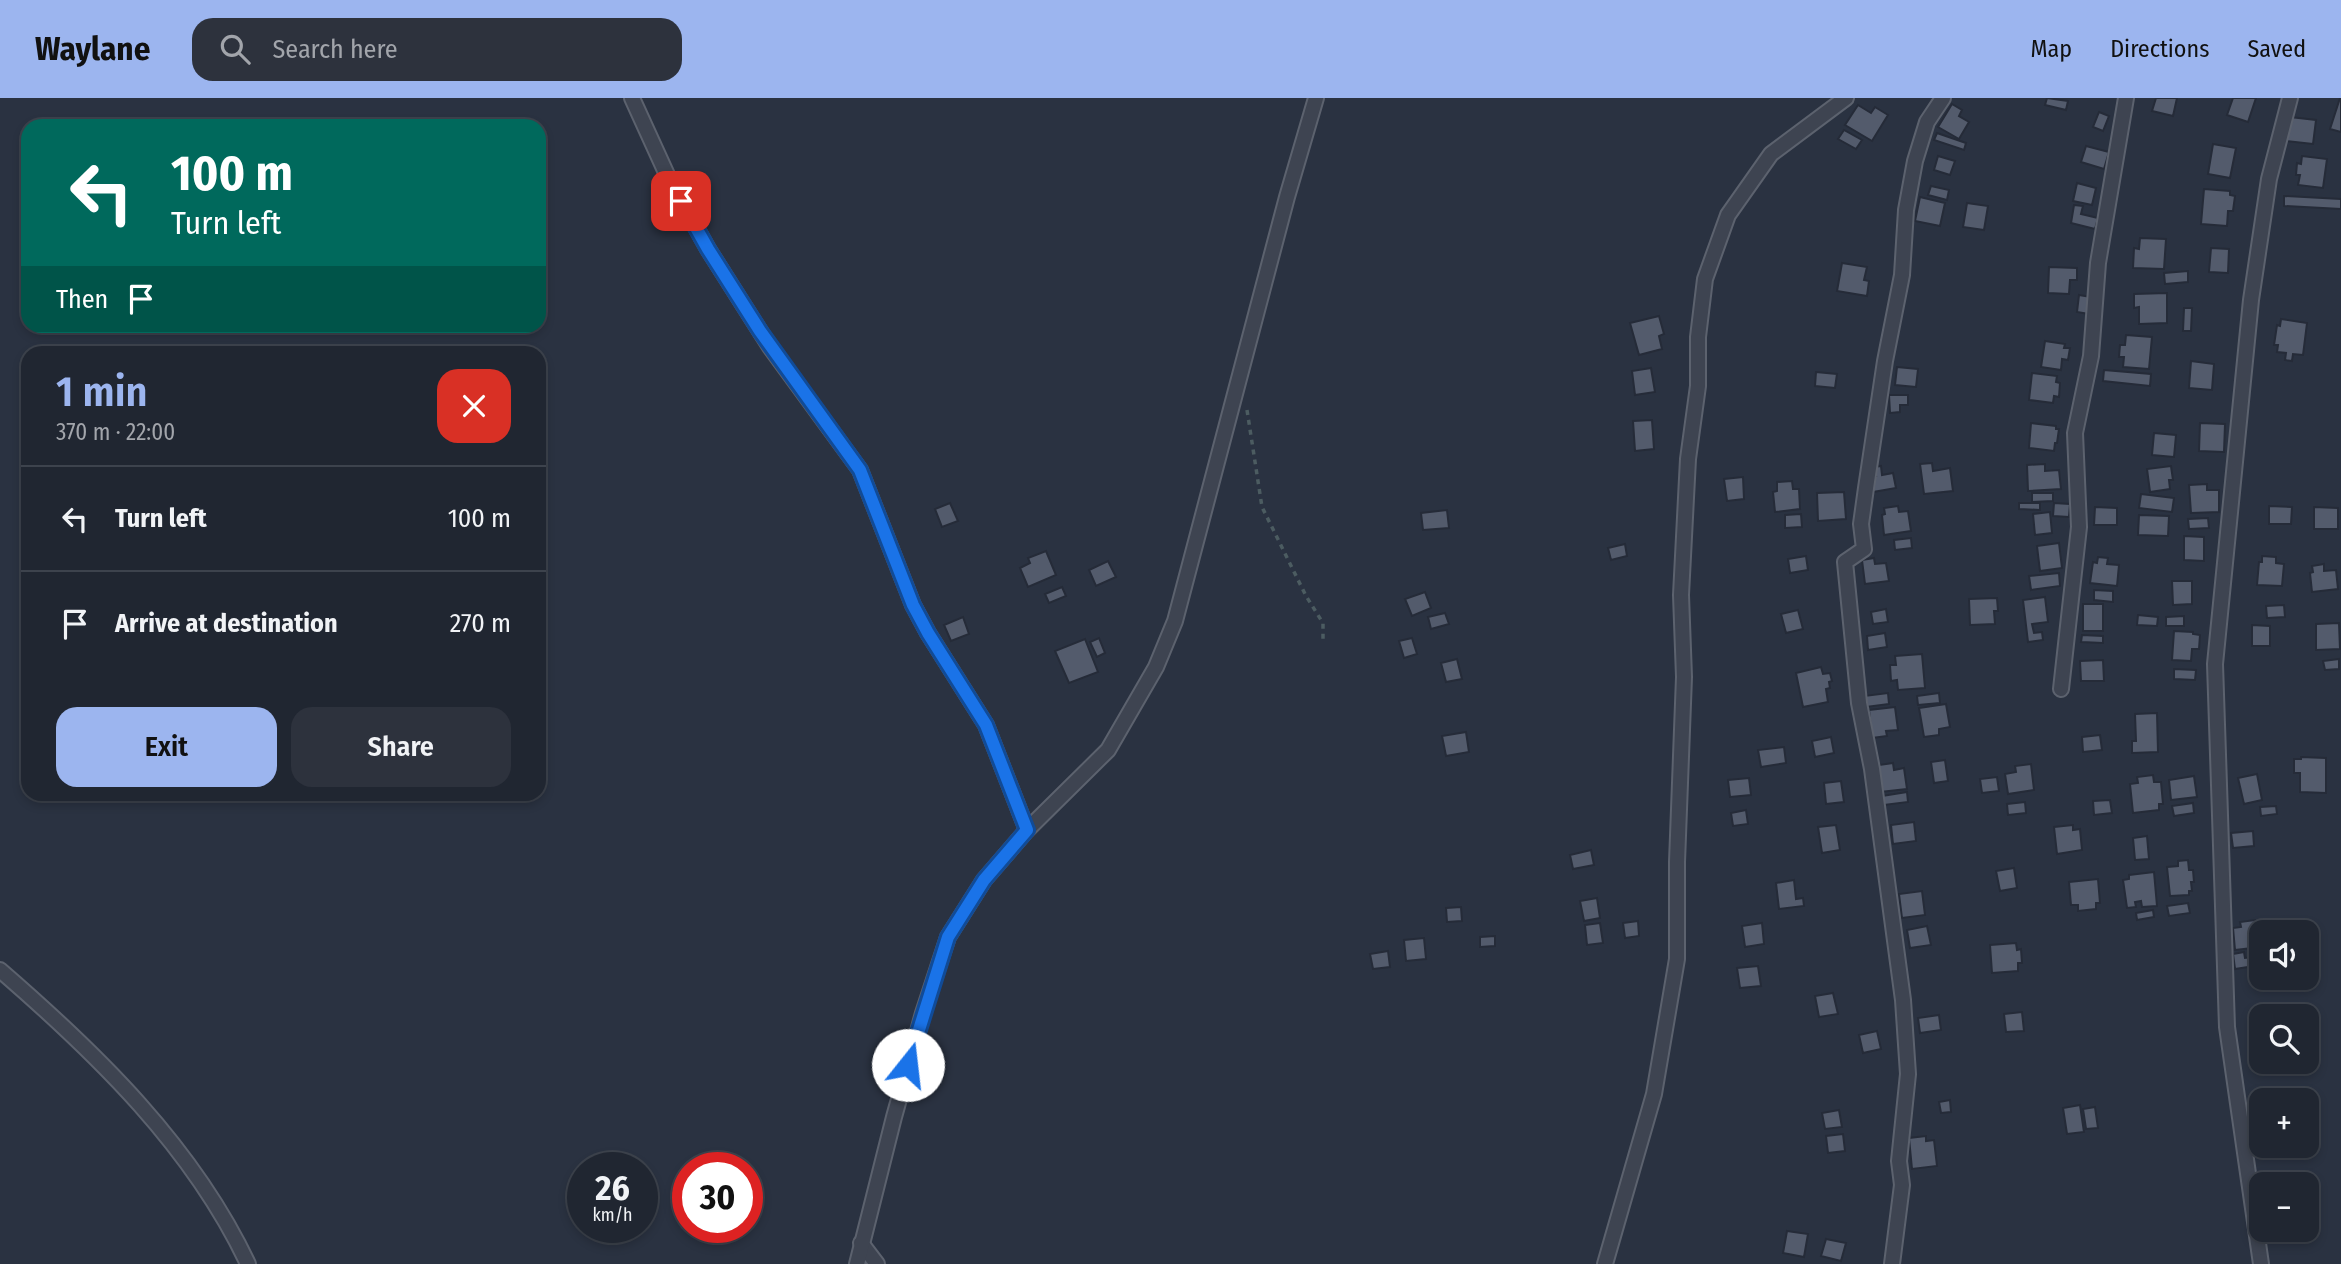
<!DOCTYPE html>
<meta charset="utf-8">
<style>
:root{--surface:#202631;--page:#2d323d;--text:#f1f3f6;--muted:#a2a5ab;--line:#3d434d;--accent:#9cb5ef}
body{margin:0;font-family:"Fira Sans Condensed",sans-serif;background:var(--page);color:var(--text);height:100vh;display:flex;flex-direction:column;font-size:26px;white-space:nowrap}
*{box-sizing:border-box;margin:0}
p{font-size:23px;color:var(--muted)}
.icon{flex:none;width:38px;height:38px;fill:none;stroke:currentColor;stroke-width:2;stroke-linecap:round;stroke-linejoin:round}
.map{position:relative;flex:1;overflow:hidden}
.sheet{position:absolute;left:21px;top:248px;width:525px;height:455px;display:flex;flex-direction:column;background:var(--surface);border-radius:21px;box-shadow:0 4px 10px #0003,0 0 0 2px var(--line)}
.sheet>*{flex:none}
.guide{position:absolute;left:21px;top:21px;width:525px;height:214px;border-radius:21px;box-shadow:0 4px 10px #0003,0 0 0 2px var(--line);background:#00695c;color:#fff;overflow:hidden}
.controls{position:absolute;left:2249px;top:822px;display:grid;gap:14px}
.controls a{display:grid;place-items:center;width:70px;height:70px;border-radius:14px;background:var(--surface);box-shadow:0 4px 10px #0003,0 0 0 2px var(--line);font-size:35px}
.speed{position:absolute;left:567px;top:1054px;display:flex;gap:14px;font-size:35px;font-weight:700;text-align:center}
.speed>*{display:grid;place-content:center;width:91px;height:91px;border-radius:50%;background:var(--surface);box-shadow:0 4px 10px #0003,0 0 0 2px var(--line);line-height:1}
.speed small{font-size:18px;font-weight:400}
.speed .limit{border:10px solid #d22;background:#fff;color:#111}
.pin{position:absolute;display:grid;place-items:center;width:60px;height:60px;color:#fff;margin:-30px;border-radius:14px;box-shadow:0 4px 10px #0006}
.me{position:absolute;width:77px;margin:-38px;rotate:16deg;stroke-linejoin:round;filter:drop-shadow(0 0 5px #0008)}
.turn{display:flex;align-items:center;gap:24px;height:147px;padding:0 35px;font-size:32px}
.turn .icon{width:91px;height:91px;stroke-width:2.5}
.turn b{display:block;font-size:49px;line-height:60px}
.then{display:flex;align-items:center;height:66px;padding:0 35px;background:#0003;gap:14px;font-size:26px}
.round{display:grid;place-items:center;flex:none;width:74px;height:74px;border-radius:21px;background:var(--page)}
.headline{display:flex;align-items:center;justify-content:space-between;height:119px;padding:0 35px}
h1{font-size:42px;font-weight:600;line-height:52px;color:var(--accent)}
.primary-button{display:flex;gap:14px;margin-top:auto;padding:14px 35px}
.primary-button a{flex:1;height:80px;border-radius:21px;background:var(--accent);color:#111;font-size:28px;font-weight:600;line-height:80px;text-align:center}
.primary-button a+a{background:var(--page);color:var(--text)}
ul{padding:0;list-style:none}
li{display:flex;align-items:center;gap:21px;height:105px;padding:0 35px;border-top:2px solid var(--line)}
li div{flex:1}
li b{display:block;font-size:26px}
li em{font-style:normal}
header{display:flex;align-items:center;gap:42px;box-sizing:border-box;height:98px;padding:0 35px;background:var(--accent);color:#111}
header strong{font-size:33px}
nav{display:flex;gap:38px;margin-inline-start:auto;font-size:24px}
.search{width:490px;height:63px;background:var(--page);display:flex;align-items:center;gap:18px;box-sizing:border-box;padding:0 24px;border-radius:21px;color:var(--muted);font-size:26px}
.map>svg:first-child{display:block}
.building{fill:#535b6c;stroke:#252b38;stroke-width:2}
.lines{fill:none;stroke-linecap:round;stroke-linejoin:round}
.street-casing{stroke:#5c626e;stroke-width:18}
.path{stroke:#4c5c61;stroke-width:3.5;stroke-dasharray:5 5;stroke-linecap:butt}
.street{stroke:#3e4451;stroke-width:14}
.route-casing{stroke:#114b97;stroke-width:18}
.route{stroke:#1a73e8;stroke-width:12}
</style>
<header>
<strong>Waylane</strong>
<div class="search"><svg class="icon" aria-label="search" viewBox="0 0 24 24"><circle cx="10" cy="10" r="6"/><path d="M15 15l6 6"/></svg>Search here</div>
<nav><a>Map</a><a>Directions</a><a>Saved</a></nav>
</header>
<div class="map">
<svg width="2341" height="1166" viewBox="0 0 2341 1166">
<rect width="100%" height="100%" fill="#2a3241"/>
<!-- building -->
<g class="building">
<polygon points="2047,0 2068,3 2066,12 2045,7"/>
<polygon points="2156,0 2177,0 2173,18 2152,13"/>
<polygon points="2233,0 2256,0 2248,24 2227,17"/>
<polygon points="2340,0 2341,0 2341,34 2330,31"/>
<polygon points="1952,6 1962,12 1959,18 1969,24 1959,41 1938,29"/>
<polygon points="1858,7 1871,15 1875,9 1888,17 1872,43 1845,27"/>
<polygon points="2099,14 2109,18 2103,33 2093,29"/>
<polygon points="2290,19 2316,22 2313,46 2286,43"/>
<polygon points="1844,32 1862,42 1856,51 1838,41"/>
<polygon points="1937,35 1966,45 1964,52 1934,42"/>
<polygon points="2213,46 2236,50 2230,80 2208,76"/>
<polygon points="2086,48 2109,54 2104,71 2081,64"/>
<polygon points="1938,58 1955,63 1950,77 1934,72"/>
<polygon points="2302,58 2327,61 2323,90 2298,87 2300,77 2296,77 2297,65 2301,66"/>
<polygon points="2077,85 2096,90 2092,107 2073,103"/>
<polygon points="1931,88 1949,92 1947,102 1928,97"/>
<polygon points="2204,91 2230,93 2230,97 2235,98 2233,113 2228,113 2227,128 2201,126"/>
<polygon points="2284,98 2341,101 2341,111 2284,108"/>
<polygon points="1920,99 1945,105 1940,128 1915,123"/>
<polygon points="1967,105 1988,108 1984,132 1963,129"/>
<polygon points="2074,107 2083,108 2081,116 2098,120 2095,131 2071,125"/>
<polygon points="2140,140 2166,141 2164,171 2133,170 2134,150 2139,151"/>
<polygon points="2211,150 2229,151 2228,175 2209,174"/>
<polygon points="1842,165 1867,169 1864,182 1869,183 1867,198 1837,193"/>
<polygon points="2049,169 2077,170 2077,182 2070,182 2069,196 2048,195"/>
<polygon points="2188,173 2188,184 2165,186 2164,175"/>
<polygon points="2167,195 2167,225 2139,226 2139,209 2134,210 2134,196"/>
<polygon points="2079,197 2091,199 2089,216 2077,214"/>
<polygon points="2184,210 2192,210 2191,233 2183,233"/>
<polygon points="1659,218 1664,236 1659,238 1662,251 1639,257 1630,225"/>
<polygon points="2281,221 2307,225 2303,257 2293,256 2292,263 2285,262 2286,255 2277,254 2278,247 2274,247 2277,227 2280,228"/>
<polygon points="2126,237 2152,239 2149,271 2123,269 2124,259 2119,259 2120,247 2125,247"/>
<polygon points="2045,243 2065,246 2064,250 2070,250 2068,262 2062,261 2061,272 2041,269"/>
<polygon points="2191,263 2214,266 2212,292 2189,290"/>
<polygon points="1897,269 1918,271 1916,289 1895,287"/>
<polygon points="1651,270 1655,294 1635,297 1632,273"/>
<polygon points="2104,272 2151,276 2150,288 2103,283"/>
<polygon points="1816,274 1837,276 1835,290 1815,288"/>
<polygon points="2032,275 2057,278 2056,284 2060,285 2059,299 2054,298 2053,305 2029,302"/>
<polygon points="1889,297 1908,297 1908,307 1900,307 1900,314 1890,315"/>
<polygon points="1652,322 1654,351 1635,353 1633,323"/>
<polygon points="2031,325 2056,328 2056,331 2059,331 2057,345 2055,345 2054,353 2029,350"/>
<polygon points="2200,325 2225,326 2224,354 2199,353"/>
<polygon points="2154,335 2176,337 2174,359 2152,357"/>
<polygon points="1932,365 1933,373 1950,370 1953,393 1924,396 1920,366"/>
<polygon points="2045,366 2045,373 2059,372 2061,391 2028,393 2027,367"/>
<polygon points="1881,368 1882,377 1893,375 1896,390 1873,394 1871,379 1876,378 1874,369"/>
<polygon points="2171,368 2173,382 2169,382 2170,391 2150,394 2147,371"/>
<polygon points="1743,379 1744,401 1727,403 1724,381"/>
<polygon points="1792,383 1793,391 1799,391 1800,411 1775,414 1773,394 1777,393 1777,384"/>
<polygon points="2207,386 2207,392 2219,392 2219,414 2191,415 2189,387"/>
<polygon points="1844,394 1846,421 1818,423 1817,395"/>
<polygon points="2032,395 2053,395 2053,403 2032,404"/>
<polygon points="2141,396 2174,400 2172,414 2139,410"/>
<polygon points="950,405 958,423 942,429 935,411"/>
<polygon points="2019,405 2040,405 2040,412 2019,411"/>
<polygon points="2054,405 2070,406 2069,419 2053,418"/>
<polygon points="1898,408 1899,414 1908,413 1911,433 1884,437 1882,417 1885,416 1884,410"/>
<polygon points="2269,408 2292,409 2291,426 2269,426"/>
<polygon points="2095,409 2117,410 2117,427 2094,427"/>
<polygon points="2314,409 2338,410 2338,431 2314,431"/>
<polygon points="1447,412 1449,430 1423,432 1421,415"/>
<polygon points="2050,414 2052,435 2035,437 2033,416"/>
<polygon points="1801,416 1802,429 1785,430 1785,417"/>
<polygon points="2139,417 2169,418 2168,438 2138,437"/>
<polygon points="2208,420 2209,430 2189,431 2188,421"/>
<polygon points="2184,438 2204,439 2204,463 2184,462"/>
<polygon points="1911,440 1912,450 1895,452 1894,442"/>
<polygon points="2059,445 2062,470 2040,473 2037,448"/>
<polygon points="1625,446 1627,458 1611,462 1608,450"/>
<polygon points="1046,453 1056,477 1028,489 1020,470 1030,465 1028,460"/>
<polygon points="1806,458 1808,472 1790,475 1788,461"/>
<polygon points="2262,458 2276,459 2276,465 2284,466 2282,488 2257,487 2259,464 2262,464"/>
<polygon points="2098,459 2108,460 2107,466 2119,467 2117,488 2090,485 2093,464 2097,465"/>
<polygon points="1874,460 1875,466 1886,465 1889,483 1865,486 1862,462"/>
<polygon points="1108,463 1116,479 1096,488 1089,472"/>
<polygon points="2324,466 2324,473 2336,472 2338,491 2312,494 2310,475 2313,474 2312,468"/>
<polygon points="2059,475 2060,488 2031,492 2029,478"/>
<polygon points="2172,483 2192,483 2192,506 2173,507"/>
<polygon points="1062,489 1066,498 1049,505 1045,496"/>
<polygon points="2094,492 2113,493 2113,504 2094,502"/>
<polygon points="1425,494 1431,510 1412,518 1405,501"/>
<polygon points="2045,499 2048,524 2032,526 2034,535 2042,534 2043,542 2028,544 2023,502"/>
<polygon points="1997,500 1998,513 1994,513 1995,526 1970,527 1969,501"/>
<rect x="2083" y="506" width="20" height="27"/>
<polygon points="2284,507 2285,519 2267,520 2266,508"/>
<polygon points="1886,511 1888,524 1873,526 1871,514"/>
<polygon points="1798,512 1803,531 1786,535 1781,516"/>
<polygon points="1445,515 1449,526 1431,531 1428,519"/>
<polygon points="2138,517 2158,519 2157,528 2137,527"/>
<polygon points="2184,518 2184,528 2166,528 2166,519"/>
<polygon points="963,519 969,536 951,543 944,527"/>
<polygon points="2339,525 2340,551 2316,552 2316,526"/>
<polygon points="2252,527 2270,528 2270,548 2252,548"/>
<polygon points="2174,533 2193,534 2193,536 2200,537 2199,551 2192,551 2191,563 2172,562"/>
<polygon points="1885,535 1887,549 1868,552 1867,538"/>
<polygon points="2082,537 2103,538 2103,545 2081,544"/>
<polygon points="1099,540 1105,555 1097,559 1090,544"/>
<polygon points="1412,540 1417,556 1404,560 1399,543"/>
<polygon points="1085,541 1098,574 1069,585 1055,553"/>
<polygon points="1922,556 1925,590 1898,592 1897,582 1891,583 1890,567 1896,567 1895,558"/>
<polygon points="1457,561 1462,581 1446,584 1441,565"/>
<polygon points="2339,561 2339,571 2325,572 2323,563"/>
<polygon points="2103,562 2104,583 2081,583 2080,563"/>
<polygon points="1821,569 1823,576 1830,575 1832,583 1829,584 1830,590 1826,591 1828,604 1803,609 1796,575"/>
<polygon points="2174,571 2196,572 2195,582 2174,581"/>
<polygon points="1888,595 1889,606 1866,609 1864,598"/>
<polygon points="1939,595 1940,605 1918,607 1917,598"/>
<polygon points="1946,606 1950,629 1939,631 1939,637 1924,639 1919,610"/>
<polygon points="1895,609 1898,632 1886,633 1887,638 1872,640 1869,612"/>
<polygon points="2157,615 2158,654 2132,655 2132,643 2136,643 2135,616"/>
<polygon points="1466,634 1469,654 1446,658 1442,638"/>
<polygon points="2100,637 2102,652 2083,654 2082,639"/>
<polygon points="1831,639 1834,655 1815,659 1812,643"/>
<polygon points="1784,649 1786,665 1761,669 1758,652"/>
<polygon points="2301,659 2326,660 2326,695 2300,694 2300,675 2294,675 2294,661 2301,661"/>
<polygon points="1945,662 1948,683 1934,685 1931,664"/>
<polygon points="1893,665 1894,672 1904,670 1907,691 1880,694 1877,674 1879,674 1879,667"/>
<polygon points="2031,666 2034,692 2008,696 2005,676 2016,674 2015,668"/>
<polygon points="2257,676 2262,702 2244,706 2238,680"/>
<polygon points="2153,677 2154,684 2161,684 2163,706 2159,706 2159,712 2133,715 2130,686 2138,685 2137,679"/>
<polygon points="2194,678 2197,699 2171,702 2169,682"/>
<polygon points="1997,679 1999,693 1982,695 1980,681"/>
<polygon points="1749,680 1751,697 1730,699 1728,682"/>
<polygon points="1841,683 1844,704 1826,706 1824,685"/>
<polygon points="1907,694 1908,704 1884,707 1882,698"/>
<polygon points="2110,702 2112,715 2094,717 2093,703"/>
<polygon points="2025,704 2026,715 2008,717 2007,706"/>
<polygon points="2193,705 2194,715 2174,718 2172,708"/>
<polygon points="2276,708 2277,716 2261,718 2260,709"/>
<polygon points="1746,712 1748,726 1733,728 1731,715"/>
<polygon points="1914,724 1916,743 1893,746 1891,727"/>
<polygon points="1836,727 1840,752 1822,755 1818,729"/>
<polygon points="2073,727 2073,732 2080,731 2082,752 2057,756 2054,729"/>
<polygon points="2253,733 2254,748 2233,750 2231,735"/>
<polygon points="2147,738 2149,761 2135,762 2133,740"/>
<polygon points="1591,752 1594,767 1573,771 1570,757"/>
<polygon points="2188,762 2189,772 2193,772 2194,784 2191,784 2192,793 2189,793 2189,797 2170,798 2167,769 2178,768 2178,763"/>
<polygon points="2014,770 2017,790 2000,793 1996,773"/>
<polygon points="2154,774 2157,808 2142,809 2141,803 2135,804 2136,809 2127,810 2123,782 2129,781 2129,777"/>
<polygon points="2098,781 2100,805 2096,805 2096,811 2078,813 2078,807 2071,807 2069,784"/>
<polygon points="1794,782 1796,801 1803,800 1804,808 1779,811 1776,785"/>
<polygon points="1922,793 1925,817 1902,820 1899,796"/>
<polygon points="1597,800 1600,820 1584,823 1580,803"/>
<polygon points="2188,805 2190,815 2169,818 2167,808"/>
<polygon points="1461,809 1462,823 1447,824 1446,810"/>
<polygon points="2153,812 2154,819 2137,822 2136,815"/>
<polygon points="2255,822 2256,828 2265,827 2266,835 2261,835 2261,849 2235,852 2233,830 2241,829 2240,824"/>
<polygon points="1638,823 1639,838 1625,840 1623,825"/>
<polygon points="1600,825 1603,845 1587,847 1585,827"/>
<polygon points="1762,825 1764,846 1745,849 1742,828"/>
<polygon points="1927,828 1931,847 1910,850 1907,832"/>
<polygon points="1495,838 1495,848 1480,849 1480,839"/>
<polygon points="1424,840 1426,861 1406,863 1404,842"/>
<polygon points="2016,845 2017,852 2021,851 2022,865 2018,865 2018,873 1992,875 1990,847"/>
<polygon points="1388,853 1390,869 1373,871 1370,856"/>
<polygon points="2244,854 2245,860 2261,858 2261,867 2235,871 2233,856"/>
<polygon points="1758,868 1761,888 1740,890 1737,870"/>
<polygon points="1833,895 1838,916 1819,919 1815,898"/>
<polygon points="2022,914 2024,933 2006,934 2004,916"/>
<polygon points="1939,917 1941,932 1920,935 1918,920"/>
<polygon points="1877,933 1881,951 1863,955 1859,937"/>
<polygon points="1950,1002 1951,1014 1941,1015 1939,1004"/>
<polygon points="2080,1007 2084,1034 2067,1036 2063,1010"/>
<polygon points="2095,1009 2098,1030 2086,1031 2083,1011"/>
<polygon points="1839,1012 1842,1029 1825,1031 1822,1015"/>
<polygon points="1843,1036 1845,1053 1828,1055 1826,1038"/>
<polygon points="1926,1038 1926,1043 1934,1042 1937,1068 1912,1071 1909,1040"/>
<polygon points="1787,1133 1808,1136 1804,1159 1783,1155"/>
<polygon points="1826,1141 1846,1145 1841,1163 1821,1158"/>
</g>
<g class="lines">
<!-- street casing -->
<g class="street-casing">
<g id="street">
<polyline points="632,0 668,79 708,151 770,249 860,372 913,507 928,535 986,627 1027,732"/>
<polyline points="2061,591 2079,429 2075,335 2091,258 2098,165 2126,0"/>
<path d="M0,872C97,956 193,1049 248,1166"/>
<polyline points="861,1145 877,1166"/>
<polyline points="857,1166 894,1019 923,915 948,839 984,782 1027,732 1108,652 1156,569 1175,523 1287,99 1316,0"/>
<polyline points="1605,1166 1654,996 1677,861 1677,764 1684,579 1681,497 1688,361 1698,288 1698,239 1705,181 1728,117 1771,56 1846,0"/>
<polyline points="1892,1166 1902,1087 1899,1063 1908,976 1903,902 1872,671 1859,605 1845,464 1864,451 1861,426 1866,390 1885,263 1902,177 1906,112 1915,63 1927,24 1943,0"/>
<polyline points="2261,1166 2227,929 2215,566 2251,202 2269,81 2290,0"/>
</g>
</g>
<!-- path -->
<polyline class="path" points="1247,312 1262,409 1306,498 1323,525 1323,542"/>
<!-- street -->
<use href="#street" class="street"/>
</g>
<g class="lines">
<!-- route casing -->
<g class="route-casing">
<polyline id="route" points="681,103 708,151 760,233 860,372 913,507 928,535 986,627 1027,732 984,782 948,839 908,967"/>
</g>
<!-- route -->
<use href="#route" class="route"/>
</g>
</svg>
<div class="controls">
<a><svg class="icon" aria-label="sound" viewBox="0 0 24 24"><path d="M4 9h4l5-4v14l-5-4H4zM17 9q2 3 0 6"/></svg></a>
<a><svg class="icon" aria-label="search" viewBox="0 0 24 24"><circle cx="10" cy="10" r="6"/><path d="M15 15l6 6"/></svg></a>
<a>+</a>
<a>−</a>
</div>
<div class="speed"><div>26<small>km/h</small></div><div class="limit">30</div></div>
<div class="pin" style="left:681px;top:103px;background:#d93025"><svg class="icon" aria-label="arrive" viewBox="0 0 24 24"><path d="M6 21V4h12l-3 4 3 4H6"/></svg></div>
<svg class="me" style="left:908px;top:967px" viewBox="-20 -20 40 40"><circle r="19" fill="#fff"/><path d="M0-13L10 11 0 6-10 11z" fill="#1a73e8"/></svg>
<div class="guide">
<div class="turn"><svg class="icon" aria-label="left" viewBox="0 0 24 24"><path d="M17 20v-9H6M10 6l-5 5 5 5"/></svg><div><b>100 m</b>Turn left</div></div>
<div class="then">Then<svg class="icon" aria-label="arrive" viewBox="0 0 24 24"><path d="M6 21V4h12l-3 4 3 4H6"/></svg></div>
</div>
<section class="sheet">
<div class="headline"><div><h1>1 min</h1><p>370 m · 22:00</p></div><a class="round" style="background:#d93025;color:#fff"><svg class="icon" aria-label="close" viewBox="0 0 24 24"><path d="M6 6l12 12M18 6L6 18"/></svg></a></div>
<ul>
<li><svg class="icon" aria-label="left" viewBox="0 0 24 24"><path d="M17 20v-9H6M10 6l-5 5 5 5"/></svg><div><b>Turn left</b></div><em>100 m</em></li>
<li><svg class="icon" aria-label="arrive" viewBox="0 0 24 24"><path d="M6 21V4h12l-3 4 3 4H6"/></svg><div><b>Arrive at destination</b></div><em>270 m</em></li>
</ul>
<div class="primary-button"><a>Exit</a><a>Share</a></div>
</section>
</div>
